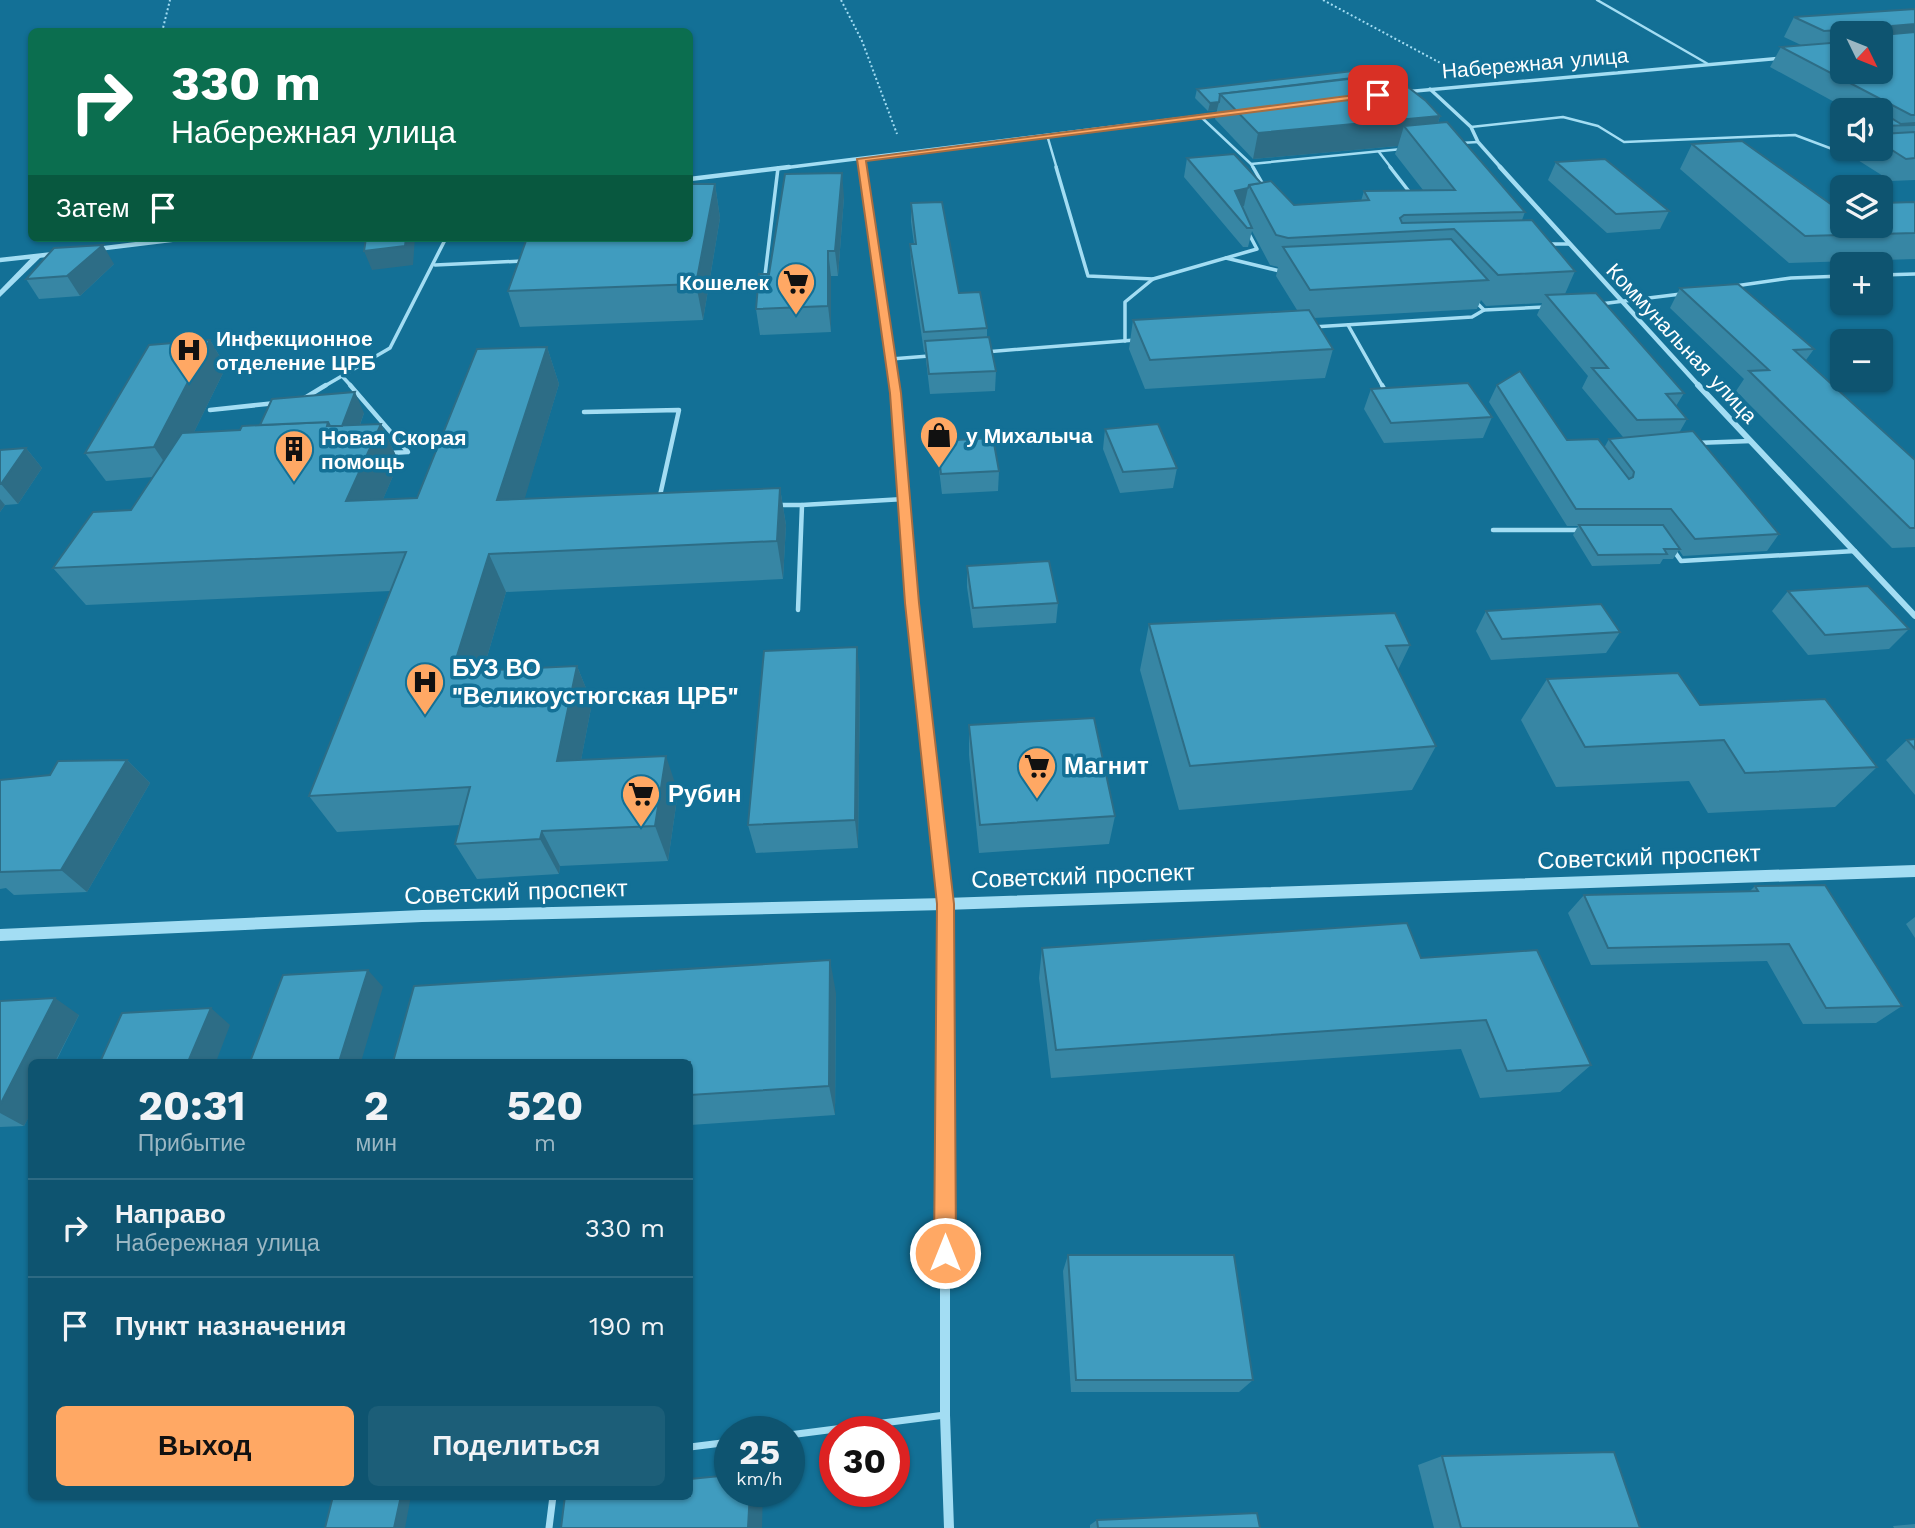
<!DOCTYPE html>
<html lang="ru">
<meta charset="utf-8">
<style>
:root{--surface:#0e5470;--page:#1c5e78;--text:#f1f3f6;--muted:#9bb7c3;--line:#2e6a83;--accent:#ffa864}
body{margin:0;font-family:"Work Sans",sans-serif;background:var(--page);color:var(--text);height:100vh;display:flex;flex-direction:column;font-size:26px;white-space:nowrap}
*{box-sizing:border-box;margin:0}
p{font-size:23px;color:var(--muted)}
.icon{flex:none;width:38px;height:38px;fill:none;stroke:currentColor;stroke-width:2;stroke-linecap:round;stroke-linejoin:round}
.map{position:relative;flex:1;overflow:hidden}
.sheet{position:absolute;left:28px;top:1059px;width:665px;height:441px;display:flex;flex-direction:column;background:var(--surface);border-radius:10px;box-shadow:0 2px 5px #0004}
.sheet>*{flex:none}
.guide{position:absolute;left:28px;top:28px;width:665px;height:214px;border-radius:10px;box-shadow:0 2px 5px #0004;background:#0b6e4f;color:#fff;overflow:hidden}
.needle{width:46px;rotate:133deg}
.tools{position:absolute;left:1830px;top:21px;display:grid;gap:14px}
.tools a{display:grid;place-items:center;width:63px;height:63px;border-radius:10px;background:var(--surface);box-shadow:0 2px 5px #0004;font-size:35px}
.speed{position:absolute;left:714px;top:1416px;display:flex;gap:14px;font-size:35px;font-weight:700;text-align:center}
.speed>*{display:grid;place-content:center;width:91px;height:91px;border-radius:50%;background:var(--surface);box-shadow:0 2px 5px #0004;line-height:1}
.speed small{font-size:18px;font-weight:400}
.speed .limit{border:10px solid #d22;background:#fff;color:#111}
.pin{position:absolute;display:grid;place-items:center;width:60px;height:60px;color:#fff;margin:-30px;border-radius:14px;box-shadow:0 4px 10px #0006}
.me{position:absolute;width:77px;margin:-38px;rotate:0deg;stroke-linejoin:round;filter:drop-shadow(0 0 5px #0008)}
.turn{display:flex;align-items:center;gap:24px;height:147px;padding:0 28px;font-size:32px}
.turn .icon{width:91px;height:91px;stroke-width:2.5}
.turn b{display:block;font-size:49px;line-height:60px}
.then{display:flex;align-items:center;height:66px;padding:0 28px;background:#0003;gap:14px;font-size:26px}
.eta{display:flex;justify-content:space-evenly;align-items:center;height:119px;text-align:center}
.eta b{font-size:42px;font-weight:700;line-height:49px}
.action{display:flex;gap:14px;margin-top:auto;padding:14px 28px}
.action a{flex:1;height:80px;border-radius:10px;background:var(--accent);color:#111;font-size:28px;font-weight:700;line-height:80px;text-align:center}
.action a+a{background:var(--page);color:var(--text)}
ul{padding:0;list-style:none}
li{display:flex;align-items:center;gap:21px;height:98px;padding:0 28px;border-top:2px solid var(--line)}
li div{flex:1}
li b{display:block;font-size:26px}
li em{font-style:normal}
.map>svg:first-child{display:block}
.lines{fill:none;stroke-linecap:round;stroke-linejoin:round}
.path{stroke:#a3ddf3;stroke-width:2;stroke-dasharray:2 2.5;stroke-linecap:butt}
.service-far3{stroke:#a3ddf3;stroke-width:2.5}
.service-far2{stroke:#a3ddf3;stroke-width:3.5}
.service-far1{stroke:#a3ddf3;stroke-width:4.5}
.service{stroke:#a3ddf3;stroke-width:7}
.minor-far4{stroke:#a3ddf3;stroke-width:3.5}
.minor-far3{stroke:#a3ddf3;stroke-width:4.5}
.minor-far2{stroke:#a3ddf3;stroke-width:6}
.minor-far1{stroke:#a3ddf3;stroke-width:7}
.minor{stroke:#a3ddf3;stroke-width:10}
.tertiary{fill:#a3ddf3;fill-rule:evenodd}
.wall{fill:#3786a4;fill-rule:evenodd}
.shaded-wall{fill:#2d6d86}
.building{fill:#409cbf;stroke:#2d6d86;stroke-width:2}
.route{fill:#ffa864;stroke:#a66d41;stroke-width:2}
.labels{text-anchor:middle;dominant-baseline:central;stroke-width:7;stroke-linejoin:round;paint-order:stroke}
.far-street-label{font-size:21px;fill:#fff;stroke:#137096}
.far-poi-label{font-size:21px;font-weight:bold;fill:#fff;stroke:#137096;text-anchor:start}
.poi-label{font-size:24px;font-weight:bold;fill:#fff;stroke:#137096;text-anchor:start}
.street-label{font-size:24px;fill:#fff;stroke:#137096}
</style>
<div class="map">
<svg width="1915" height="1528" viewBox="0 0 1915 1528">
<rect width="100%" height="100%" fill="#137096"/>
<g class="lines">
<!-- path -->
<g class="path">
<polyline points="841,0 862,41 897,134"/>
<polyline points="1323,0 1446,66"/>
<polyline points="162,32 170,0"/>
</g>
<!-- service-far3 -->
<g class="service-far3">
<polyline points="1597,0 1708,64"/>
<polyline points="1200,116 1251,164 1402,149"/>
<polyline points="1471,127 1563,117 1598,126 1624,142 1795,135 1843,153 1863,152"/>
<polyline points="1047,135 1057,169"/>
<polyline points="1460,143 1478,142"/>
<polyline points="1379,152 1392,169"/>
<polyline points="1251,164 1254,169"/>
</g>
<!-- service-far2 -->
<g class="service-far2">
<polyline points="1056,167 1088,276 1153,279"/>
<polyline points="1253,167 1265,188"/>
<polyline points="1390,167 1411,194"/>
<polyline points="1548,244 1569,244"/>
<polyline points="1226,258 1284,272"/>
<polyline points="435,265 523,261"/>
<polyline points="765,275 778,168"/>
<polyline points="1881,275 1915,274"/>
<polyline points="1735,286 1791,278 1843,276"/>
<polyline points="1475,301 1484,310 1545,307"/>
<polyline points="1600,304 1681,294"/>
<polyline points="1348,325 1383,387"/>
<polyline points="1313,327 1472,317 1484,310"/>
<polyline points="1125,341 1125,302 1153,279 1257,249 1248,232"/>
<polyline points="985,352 1135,340"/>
<polyline points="891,359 929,356"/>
<polyline points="342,376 352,387"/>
<polyline points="323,387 390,348 446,238"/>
</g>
<!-- service-far1 -->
<g class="service-far1">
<polyline points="350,385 408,452 390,453"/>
<polyline points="1382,385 1386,392"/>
<polyline points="303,399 326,385"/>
<polyline points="210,410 276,403"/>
<polyline points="584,412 679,410 659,500"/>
<polyline points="1695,443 1751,441"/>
<polyline points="777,505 802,505 798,610"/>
<polyline points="802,505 904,499"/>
<polyline points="1493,530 1579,530"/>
<polyline points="1674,551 1681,561 1855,551"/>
</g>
<!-- service -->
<g class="service">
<polyline points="789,1435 945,1415"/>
<polyline points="690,1447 730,1442"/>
<polyline points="549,1528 553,1496"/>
</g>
<!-- minor-far4 -->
<g class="minor-far4">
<polyline points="1430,89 1471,127 1478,142 1502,169"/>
<polyline points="1404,92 1783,58"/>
<polyline points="861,159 862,169"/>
<polyline points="775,169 1226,113"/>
</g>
<!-- minor-far3 -->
<g class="minor-far3">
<polyline points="862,167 895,387"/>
<polyline points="1500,167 1700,387"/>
<polyline points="690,179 789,167"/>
<polyline points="97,249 187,238"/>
<polyline points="0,260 54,254"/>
</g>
<!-- minor-far2 -->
<g class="minor-far2">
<polyline points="895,385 920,672"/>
<polyline points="1698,385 1915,616"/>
</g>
<!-- minor-far1 -->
<polyline class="minor-far1" points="919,671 945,904 945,1044"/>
<!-- minor -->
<polyline class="minor" points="945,1042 945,1415 949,1528"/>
<!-- tertiary -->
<g class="tertiary">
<polygon points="35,254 42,256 0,297 0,290"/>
<polygon points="1915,865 1915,877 945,910 422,922 0,941 0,929 422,910 945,898"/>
</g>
</g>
<!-- wall -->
<g class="wall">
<path d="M1915,9V180L1891,181L1853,157L1858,149H1881V110H1849L1770,67L1781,47L1801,45L1784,37L1794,17ZM1843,33H1881L1843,72Z"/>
<polygon points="1369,76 1440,116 1438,123 1525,212 1522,220 1575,271 1565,294 1684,393 1676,406 1687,419 1679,433 1779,534 1767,551 1683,556 1679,550 1673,559 1663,559 1660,564 1592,566 1573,535 1578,526 1567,526 1489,402 1497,385 1567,440 1604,448 1609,439 1623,437 1582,388 1588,376 1537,315 1542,303 1486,306 1481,300 1477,309 1314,318 1333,349 1325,378 1145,389 1129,349 1133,320 1297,310 1276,276 1278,267 1270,265 1252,231 1248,247 1243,247 1184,177 1187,158 1261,183 1294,205 1361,201 1364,191 1423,190 1395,154 1398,146 1253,159 1215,119 1217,110 1208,111 1195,98 1197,89"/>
<polygon points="1843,119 1843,149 1830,141"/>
<polygon points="1692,144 1832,205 1915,202 1915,259 1789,263 1680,169"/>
<polygon points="1556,162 1669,211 1660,229 1607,233 1548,180"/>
<polygon points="715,184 720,218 703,320 520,327 508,291 690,238"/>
<polygon points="844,197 838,276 831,276 831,332 760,335 756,309 769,274"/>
<polygon points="911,203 959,293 987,328 987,337 996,371 995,391 930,394 925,352 924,352 911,263 910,244 914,244 911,222"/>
<polygon points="114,264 80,296 39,299 26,279"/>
<polygon points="1680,288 1814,349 1806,360 1915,460 1915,547 1892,548 1736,391 1744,379 1670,308"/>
<polygon points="210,340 226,367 194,432 240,430 260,425 364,413 360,425 381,424 399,462 383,499 417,498 547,347 559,384 524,499 780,488 786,525 783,579 506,592 483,671 577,666 592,703 581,760 678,792 668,861 560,866 559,874 477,879 455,844 460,825 337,832 309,796 390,591 86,605 53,568 131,510 153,477 106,481 85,453"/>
<polygon points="1371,389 1492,417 1483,438 1384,443 1364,409"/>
<polygon points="1105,429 1177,468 1173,488 1120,493 1103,449"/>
<polygon points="937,441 999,471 998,491 942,494 938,461"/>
<polygon points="26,448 42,468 18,504 5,505 0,512 0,450"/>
<polygon points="967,566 1058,603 1056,623 973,628 967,587"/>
<polygon points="1788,591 1909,629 1889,649 1808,655 1772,611"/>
<polygon points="1486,611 1620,632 1606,653 1491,660 1476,631"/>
<polygon points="1149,624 1410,645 1398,670 1436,746 1412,790 1179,810 1140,670"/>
<polygon points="860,677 858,848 756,853 748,825"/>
<polygon points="1547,679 1700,705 1877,767 1835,807 1708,813 1689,781 1556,787 1521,720"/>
<polygon points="969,725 1115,816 1109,844 979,853 969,755"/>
<polygon points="1915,739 1915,795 1886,760 1907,740"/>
<polygon points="127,760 150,783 87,892 14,895 6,888 0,889 0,780 50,775"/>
<polygon points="1755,886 1902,1006 1876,1023 1803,1024 1767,961 1591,965 1568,913 1584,895 1749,892"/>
<polygon points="1915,917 1915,938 1906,924"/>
<polygon points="1042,948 1421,958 1591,1065 1560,1092 1480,1098 1461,1049 1051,1078 1039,978"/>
<polygon points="836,993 835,1115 690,1125 690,1062"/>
<polygon points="0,1001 79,1015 24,1126 0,1127"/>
<polygon points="1068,1255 1253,1380 1239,1392 1071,1392 1063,1271"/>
<polygon points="1442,1456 1640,1528 1434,1528 1418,1465"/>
<polygon points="1097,1520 1260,1528 1090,1528 1090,1525"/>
<polygon points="1915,1524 1915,1528 1894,1528 1893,1526"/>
</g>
<!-- shaded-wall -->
<g class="shaded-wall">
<polygon points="1915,24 1915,42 1881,46 1888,30 1892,26"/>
<polygon points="1219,102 1217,110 1208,111 1210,103"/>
<polygon points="1440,116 1432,143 1404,126 1398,146 1253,159 1258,133"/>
<polygon points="842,173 844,197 838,276 835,251"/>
<polygon points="715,184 720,218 703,320 696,284"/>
<polygon points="1248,188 1244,206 1232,210 1235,191"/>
<polygon points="406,238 415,238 413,265 372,270 364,251"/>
<polygon points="103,245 114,264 80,296 67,276"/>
<polygon points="828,251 831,276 831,332 828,306"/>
<polygon points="210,340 226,367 173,475 154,447"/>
<polygon points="547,347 559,384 513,538 497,500"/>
<polygon points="355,392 364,413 351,450 341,429"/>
<polygon points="381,424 399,462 366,539 346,501"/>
<polygon points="26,448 42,468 18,504 1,484"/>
<polygon points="780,488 786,525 783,579 777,541"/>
<polygon points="0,499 5,505 0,512"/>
<polygon points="489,554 506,592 472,709 452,672"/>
<polygon points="857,647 860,677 858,848 855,820"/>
<polygon points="577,666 592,703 574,797 557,761"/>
<polygon points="666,756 678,792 668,861 655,826"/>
<polygon points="127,760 150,783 87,892 61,870"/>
<polygon points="542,831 560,866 559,874 540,839"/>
<polygon points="830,960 836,993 835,1115 829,1086"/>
<polygon points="368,970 383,987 361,1062 339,1062"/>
<polygon points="55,998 79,1015 55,1062 32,1062 32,1111 24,1126 0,1113 0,1105"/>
<polygon points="211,1008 230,1025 216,1062 188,1062"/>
<polygon points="750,1491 763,1491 762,1528 748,1528"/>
<polygon points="401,1496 411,1496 405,1528 394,1528"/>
</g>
<!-- building -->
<g class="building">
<polygon points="1915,9 1915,24 1892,26 1888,30 1893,34 1915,32 1915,115 1911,115 1781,47 1843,42 1843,72 1881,72 1881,33 1858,33 1855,29 1824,31 1794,17"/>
<polygon points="1362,70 1369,76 1220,94 1219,102 1210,103 1197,89"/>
<polygon points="1391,74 1426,101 1440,116 1258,133 1220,94"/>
<polygon points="1881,118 1891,118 1901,124 1915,123 1915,125 1881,126"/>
<polygon points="1447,122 1525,212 1404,215 1400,218 1402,223 1532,220 1575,271 1498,275 1454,229 1288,238 1276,235 1249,185 1271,181 1294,205 1369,200 1364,191 1455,190 1404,126"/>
<polygon points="1915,132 1915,158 1906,159 1881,143 1881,134"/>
<polygon points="1742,141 1832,205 1843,204 1843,226 1881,226 1881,203 1915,202 1915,233 1805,236 1692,144"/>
<polygon points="1234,154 1261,183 1249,185 1248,188 1235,191 1252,228 1247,228 1187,158"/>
<polygon points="1605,159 1669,211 1616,214 1556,162"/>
<polygon points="842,173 835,251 828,251 828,306 756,309 759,274 769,274 785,174"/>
<polygon points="690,184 715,184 696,284 508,291 527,238 690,238"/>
<polygon points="942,202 959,293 980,292 987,328 924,332 910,244 916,244 911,203"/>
<polygon points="366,238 406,238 405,246 364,251"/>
<polygon points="1451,239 1488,280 1310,290 1283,247"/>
<polygon points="103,245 67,276 26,279 54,248"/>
<polygon points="1738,284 1814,349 1794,350 1915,460 1915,528 1910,528 1749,371 1769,370 1680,288"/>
<polygon points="1596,293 1684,393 1666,394 1687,419 1637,420 1592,368 1608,368 1546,295"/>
<polygon points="1309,310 1333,349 1150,360 1133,320"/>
<polygon points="989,337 996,371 929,374 925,341"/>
<polygon points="210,340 154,447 85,453 149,345"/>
<polygon points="547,347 497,500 780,488 777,541 489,554 452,672 577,666 557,761 666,756 655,826 542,831 540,839 455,844 470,787 309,796 406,552 53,568 93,512 131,510 182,433 240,430 242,426 328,422 327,426 381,424 346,501 417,498 477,349"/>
<polygon points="1520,371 1567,440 1598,439 1629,479 1633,477 1634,472 1609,439 1693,431 1779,534 1695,539 1671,509 1576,509 1497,385"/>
<polygon points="1468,383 1492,417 1391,423 1371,389"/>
<polygon points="355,392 342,426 330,426 328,422 260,425 272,399"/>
<polygon points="1158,424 1177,468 1123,472 1105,429"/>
<polygon points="993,438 999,471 941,474 937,441"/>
<polygon points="26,448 1,484 0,484 0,450"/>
<polygon points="1579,525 1663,525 1680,549 1664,549 1667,554 1598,555"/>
<polygon points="1049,561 1058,603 973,608 967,566"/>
<polygon points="1868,586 1909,629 1825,635 1788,591"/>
<polygon points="1601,604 1620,632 1502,639 1486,611"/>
<polygon points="1395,613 1410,645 1386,646 1436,746 1190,766 1149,624"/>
<polygon points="857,647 855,820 748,825 764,651"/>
<polygon points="1678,673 1700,705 1825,699 1877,767 1745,773 1724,740 1585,747 1547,679"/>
<polygon points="1094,718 1115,816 980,825 969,725"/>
<polygon points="1915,739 1915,749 1907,740"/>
<polygon points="127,760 61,870 0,872 0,780 50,775 58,761"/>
<polygon points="1825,885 1902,1006 1826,1008 1789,944 1608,948 1584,895 1758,891 1755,886"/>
<polygon points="1407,923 1421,958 1537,950 1591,1065 1507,1071 1486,1020 1056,1050 1042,948"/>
<polygon points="830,960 829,1086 690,1095 690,1062 393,1062 414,986"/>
<polygon points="368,970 339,1062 250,1062 283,975"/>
<polygon points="55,998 0,1105 0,1001"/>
<polygon points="211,1008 188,1062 100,1062 122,1013"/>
<polygon points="1068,1255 1234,1255 1253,1380 1076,1380"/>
<polygon points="1614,1452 1640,1528 1461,1528 1442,1456"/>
<polygon points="730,1475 730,1491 750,1491 748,1528 561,1528 565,1496 690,1496 690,1479"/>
<polygon points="333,1496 401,1496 394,1528 325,1528"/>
<polygon points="1257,1513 1260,1528 1098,1528 1097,1520"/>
</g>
<!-- route -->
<polygon class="route" points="1378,92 1381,96 866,161 901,393 919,603 954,904 956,1253 953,1261 945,1264 937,1261 934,1253 937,904 905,603 890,393 857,159"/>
<!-- icons -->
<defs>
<g id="supermarket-pin" transform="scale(2.0125)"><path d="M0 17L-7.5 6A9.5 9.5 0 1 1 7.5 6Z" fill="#ffa864" stroke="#137096"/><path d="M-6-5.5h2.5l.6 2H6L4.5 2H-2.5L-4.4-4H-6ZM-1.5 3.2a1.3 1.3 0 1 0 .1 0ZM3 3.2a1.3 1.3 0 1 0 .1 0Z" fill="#111"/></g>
<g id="hospital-pin" transform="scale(2.0125)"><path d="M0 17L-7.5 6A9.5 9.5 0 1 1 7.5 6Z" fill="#ffa864" stroke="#137096"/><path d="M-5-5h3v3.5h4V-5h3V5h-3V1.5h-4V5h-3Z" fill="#111"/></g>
<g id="shop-pin" transform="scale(2.0125)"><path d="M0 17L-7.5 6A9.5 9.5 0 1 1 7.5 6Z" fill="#ffa864" stroke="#137096"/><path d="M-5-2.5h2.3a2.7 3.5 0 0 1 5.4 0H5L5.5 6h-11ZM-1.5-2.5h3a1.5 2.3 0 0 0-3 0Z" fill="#111"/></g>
<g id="building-pin" transform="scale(2.0125)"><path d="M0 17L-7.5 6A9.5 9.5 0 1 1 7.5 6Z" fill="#ffa864" stroke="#137096"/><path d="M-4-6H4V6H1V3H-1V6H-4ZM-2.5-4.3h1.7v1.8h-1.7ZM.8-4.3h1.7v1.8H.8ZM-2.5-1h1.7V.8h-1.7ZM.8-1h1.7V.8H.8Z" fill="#111"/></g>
</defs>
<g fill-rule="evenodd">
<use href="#supermarket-pin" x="796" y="282"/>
<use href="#hospital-pin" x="189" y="350"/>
<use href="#shop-pin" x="939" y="435"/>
<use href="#building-pin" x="294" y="449"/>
<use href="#hospital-pin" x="425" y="682"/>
<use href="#supermarket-pin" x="1037" y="766"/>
<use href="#supermarket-pin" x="641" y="794"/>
</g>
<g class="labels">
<!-- far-street labels -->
<g class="far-street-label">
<text transform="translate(1535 63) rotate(-5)">Набережная улица</text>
<text transform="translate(1682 343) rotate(47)">Коммунальная улица</text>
</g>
<!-- far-poi labels -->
<g class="far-poi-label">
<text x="769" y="282" text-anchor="end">Кошелек</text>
<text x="216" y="338">Инфекционное<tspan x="216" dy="24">отделение ЦРБ</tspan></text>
<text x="966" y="435">у Михалыча</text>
<text x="321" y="437">Новая Скорая<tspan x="321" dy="24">помощь</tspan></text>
</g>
<!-- poi labels -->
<g class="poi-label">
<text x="452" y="668">БУЗ ВО<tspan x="452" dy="28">"Великоустюгская ЦРБ"</tspan></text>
<text x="1064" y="766">Магнит</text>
<text x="668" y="794">Рубин</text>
</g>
<!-- street labels -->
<g class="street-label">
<text transform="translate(1649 857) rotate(-2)">Советский проспект</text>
<text transform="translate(1083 876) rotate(-2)">Советский проспект</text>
<text transform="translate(516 892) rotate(-2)">Советский проспект</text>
</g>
</g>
</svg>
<div class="tools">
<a><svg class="needle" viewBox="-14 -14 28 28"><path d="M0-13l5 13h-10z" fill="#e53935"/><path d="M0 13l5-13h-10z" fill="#9bb7c3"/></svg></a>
<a><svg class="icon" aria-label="sound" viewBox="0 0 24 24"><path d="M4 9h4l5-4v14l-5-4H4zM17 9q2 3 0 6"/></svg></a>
<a><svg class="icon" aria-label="layers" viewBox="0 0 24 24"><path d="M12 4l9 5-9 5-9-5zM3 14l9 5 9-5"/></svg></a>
<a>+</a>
<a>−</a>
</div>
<div class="speed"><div>25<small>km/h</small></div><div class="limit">30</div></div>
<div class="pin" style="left:1378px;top:95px;background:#d93025"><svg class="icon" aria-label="arrive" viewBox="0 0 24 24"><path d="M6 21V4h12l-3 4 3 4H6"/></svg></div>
<svg class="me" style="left:945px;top:1253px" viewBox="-20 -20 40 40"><circle r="17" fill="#ffa864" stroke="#fff" stroke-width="3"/><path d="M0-11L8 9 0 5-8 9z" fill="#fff"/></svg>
<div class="guide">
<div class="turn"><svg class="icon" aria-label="right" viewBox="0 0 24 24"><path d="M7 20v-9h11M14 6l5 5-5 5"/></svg><div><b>330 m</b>Набережная улица</div></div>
<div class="then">Затем<svg class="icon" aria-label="arrive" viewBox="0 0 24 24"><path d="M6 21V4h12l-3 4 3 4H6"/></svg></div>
</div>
<section class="sheet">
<div class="eta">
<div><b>20:31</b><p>Прибытие</p></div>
<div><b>2</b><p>мин</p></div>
<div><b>520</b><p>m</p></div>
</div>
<ul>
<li><svg class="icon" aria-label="right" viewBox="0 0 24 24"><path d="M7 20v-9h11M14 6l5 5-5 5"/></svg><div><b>Направо</b><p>Набережная улица</p></div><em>330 m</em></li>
<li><svg class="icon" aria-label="arrive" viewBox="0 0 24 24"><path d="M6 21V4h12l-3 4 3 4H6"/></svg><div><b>Пункт назначения</b></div><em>190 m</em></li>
</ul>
<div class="action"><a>Выход</a><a>Поделиться</a></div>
</section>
</div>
